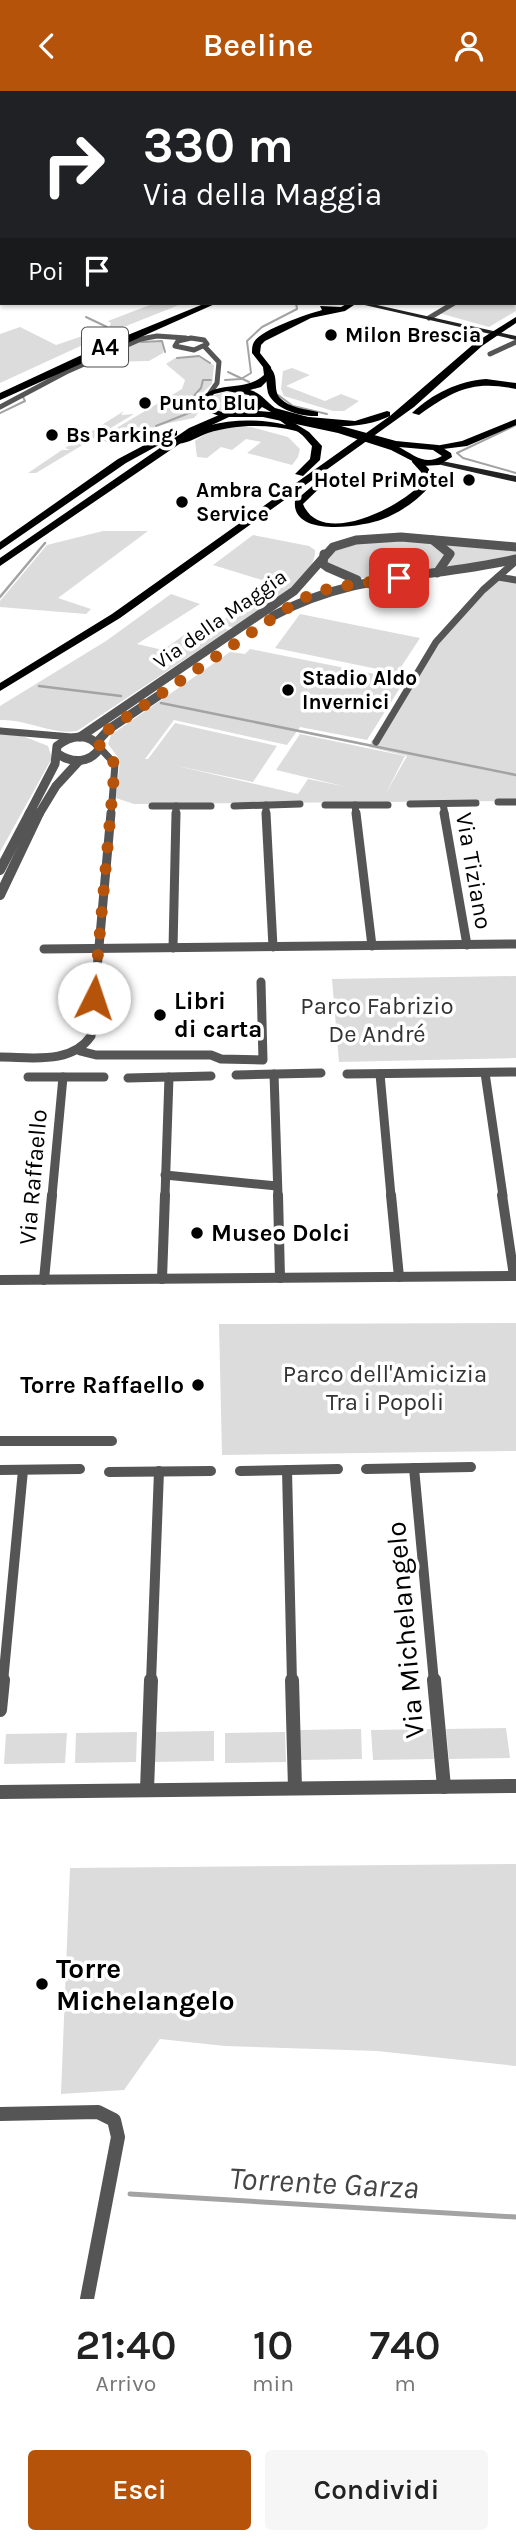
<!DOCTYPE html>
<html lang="it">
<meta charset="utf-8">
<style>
:root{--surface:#fff;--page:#f6f6f6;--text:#222;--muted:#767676;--accent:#b45309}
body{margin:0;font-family:Karla,sans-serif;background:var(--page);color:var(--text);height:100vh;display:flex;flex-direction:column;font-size:26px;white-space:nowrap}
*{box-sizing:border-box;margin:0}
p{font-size:23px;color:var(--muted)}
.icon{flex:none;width:38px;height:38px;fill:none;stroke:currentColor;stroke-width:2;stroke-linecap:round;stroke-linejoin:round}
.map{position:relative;height:2208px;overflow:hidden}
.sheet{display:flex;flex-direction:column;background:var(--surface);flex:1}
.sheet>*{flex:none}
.banner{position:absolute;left:0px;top:0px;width:516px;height:214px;box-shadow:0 2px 5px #0004;background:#202124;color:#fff;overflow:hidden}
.pin{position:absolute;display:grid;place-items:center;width:60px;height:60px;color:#fff;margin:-30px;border-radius:14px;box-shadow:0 4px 10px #0006}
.me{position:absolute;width:77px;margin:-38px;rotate:4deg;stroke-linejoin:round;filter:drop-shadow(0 0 5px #0008)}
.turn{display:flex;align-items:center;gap:24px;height:147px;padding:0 28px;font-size:32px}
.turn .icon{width:91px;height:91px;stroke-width:2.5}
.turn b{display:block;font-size:49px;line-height:60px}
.then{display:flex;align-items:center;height:66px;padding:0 28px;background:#0003;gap:14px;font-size:26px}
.eta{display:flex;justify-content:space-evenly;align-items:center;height:119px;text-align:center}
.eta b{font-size:42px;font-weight:600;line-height:49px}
.primary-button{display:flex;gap:14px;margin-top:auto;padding:14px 28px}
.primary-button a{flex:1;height:80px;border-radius:7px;background:var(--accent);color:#fff;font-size:28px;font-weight:600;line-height:80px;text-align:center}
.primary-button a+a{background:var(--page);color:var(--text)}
header{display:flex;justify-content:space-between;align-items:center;height:91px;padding:0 28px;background:var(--accent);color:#fff;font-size:32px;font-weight:600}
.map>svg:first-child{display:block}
.green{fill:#dcdcdc}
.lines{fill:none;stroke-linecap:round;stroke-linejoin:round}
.stream-far2{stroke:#a3a3a3;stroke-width:2}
.stream-far1{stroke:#a3a3a3;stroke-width:2.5}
.stream{stroke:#a3a3a3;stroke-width:5}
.minor-far5{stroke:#555;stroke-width:4.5}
.minor-far4{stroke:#555;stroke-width:5}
.minor-far3{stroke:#555;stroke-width:7}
.minor-far2{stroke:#555;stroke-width:9}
.minor-far1{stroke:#555;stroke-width:10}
.minor{stroke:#555;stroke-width:14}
.tertiary-far2{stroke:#555;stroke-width:5}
.tertiary-far1{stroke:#555;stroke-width:9}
.tertiary{stroke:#555;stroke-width:10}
.secondary{fill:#222;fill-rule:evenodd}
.primary{fill:#000;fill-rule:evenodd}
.trunk{fill:#000;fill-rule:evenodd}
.motorway{fill:#000;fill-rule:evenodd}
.rail-casing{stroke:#000;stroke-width:2.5}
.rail{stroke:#fff;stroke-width:2;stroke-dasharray:4.5;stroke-linecap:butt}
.route{stroke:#b45309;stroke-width:12;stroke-dasharray:0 21.6}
.poi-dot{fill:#000;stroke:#fff;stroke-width:2.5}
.labels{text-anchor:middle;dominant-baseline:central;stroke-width:7;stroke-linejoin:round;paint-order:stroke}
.far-poi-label{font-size:21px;font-weight:bold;fill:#000;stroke:#fff;text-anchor:start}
.far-street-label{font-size:21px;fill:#000;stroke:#fff}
.shield{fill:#fff;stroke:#4c4c4c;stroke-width:2}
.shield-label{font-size:23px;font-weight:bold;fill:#000}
.street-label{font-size:24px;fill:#000;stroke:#fff}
.poi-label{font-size:24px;font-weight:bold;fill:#000;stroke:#fff;text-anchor:start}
.park-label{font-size:24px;fill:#333;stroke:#fff}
.near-street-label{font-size:28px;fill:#000;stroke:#fff}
.near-poi-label{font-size:28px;font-weight:bold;fill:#000;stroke:#fff;text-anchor:start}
.near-water-label{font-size:32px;font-style:italic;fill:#444;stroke:#fff}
</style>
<header><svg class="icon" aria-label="back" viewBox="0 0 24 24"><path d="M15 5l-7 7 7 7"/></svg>Beeline<svg class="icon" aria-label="person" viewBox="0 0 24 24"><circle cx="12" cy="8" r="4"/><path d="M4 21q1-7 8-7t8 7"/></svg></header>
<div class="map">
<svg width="516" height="2208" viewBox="0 0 516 2208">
<rect width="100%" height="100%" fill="#fff"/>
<!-- green -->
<g class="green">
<polygon points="515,204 516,220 489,236 439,222 457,212 514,212"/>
<polygon points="155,212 184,212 111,241 0,292 0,243 20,236 56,254 109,236 111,232 108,230"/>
<polygon points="157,250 163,252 163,262 149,270 106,271 109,264 139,251"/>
<polygon points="196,265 214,274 212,293 196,308 200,320 194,327 169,332 107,351 98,348 182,298 185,289 166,273 175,267"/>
<polygon points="292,277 310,284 286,295 325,310 341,303 359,310 344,320 333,320 284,305 281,298 283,280"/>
<path d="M229,300L251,304L257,314C240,324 223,325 206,313L210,305Z"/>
<polygon points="124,320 121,324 134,323 36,382 28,382 62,359 70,359 65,357"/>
<path d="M251,336L288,346L300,358L298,366L292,374L247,362L261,351L246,348L232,359L221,356L207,367L197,366L195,350C211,337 232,336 251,336Z"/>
<polygon points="103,440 148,440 58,507 91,518 86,523 0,516 0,510 47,454"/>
<path d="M253,444L309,455L315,459C317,489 256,522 234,537L219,532L275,493L213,474Z"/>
<polygon points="402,447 433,452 444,461 444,466 436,476 428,480 367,487 357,487 326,473 328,463 347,454"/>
<polygon points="441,451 516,458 516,465 445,477 453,466"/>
<polygon points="501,486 516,489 516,710 134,713 116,707 120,669 108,653 111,644 230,561 245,563 250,558 405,589 367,649 300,636 287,654 174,629 145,668 148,668 175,632 277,655 253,691 173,674 298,703 308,688 347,696 276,679 300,643 405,665 385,704 407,665 369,656 372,649 380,651 442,546"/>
<path d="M171,503L200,513L137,553L163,559L187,542L198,546L216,534L229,539L77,640C51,644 27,628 0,629V615L106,550Z"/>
<polygon points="300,523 420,547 397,582 275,557"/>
<polygon points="0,636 48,655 52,667 0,761"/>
<polygon points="516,885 516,967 339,971 332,888"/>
<polygon points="516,1232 516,1360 222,1364 219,1233"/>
<polygon points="506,1637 510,1667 449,1668 446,1638"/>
<polygon points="361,1638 362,1668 301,1669 300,1639"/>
<polygon points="431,1638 434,1668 373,1669 371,1639"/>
<polygon points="214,1640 214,1670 152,1671 153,1641"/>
<polygon points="137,1641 136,1671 75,1672 76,1642"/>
<polygon points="285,1641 286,1671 225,1672 225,1642"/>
<polygon points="67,1642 65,1672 4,1673 6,1643"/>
<polygon points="516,1773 516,1975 377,1960 225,1955 160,1948 124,1999 61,2003 70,1777"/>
</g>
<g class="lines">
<!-- stream-far2 -->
<g class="stream-far2">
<polyline points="329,0 340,2"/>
<polyline points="464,2 468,0"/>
<polyline points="86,226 107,236"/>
<polyline points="141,251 162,250 165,261"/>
<polyline points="177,267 199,265 210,272"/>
<polyline points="228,281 249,291"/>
<polyline points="225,289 241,288 251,282 247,250 262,236 297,218 296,212"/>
<polyline points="278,304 293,315 327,323"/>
<polyline points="0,322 25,310 23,306"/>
<polyline points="516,334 457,362 463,367 516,382"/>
<polyline points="156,335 194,320 191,308 201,297 203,289 211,289"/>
</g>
<!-- stream-far1 -->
<g class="stream-far1">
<polyline points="0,506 45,452"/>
<polyline points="39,595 121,605"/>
<polyline points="161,612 516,684"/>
</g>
<!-- stream -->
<polyline class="stream" points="130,2103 516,2126"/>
<!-- minor-far5 -->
<polyline class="minor-far5" points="469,2 472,0"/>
<!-- minor-far4 -->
<g class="minor-far4">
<polyline points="429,227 454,212"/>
<polygon points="191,247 204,249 207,253 194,259 175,255 178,250"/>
<polyline points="205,256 219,271 217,292 210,302"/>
<polyline points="490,263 516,251"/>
<polyline points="0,316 66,281 141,248 157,245 186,247"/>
</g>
<!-- minor-far3 -->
<g class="minor-far3">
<polyline points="498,486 516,489"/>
<polyline points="0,640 72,646"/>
<polyline points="376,651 436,551 483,499 516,470"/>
<polyline points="100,657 115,673 111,723"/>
<polyline points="498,711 516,711"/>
<polyline points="410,713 476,712"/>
<polyline points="443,713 445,723"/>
<polyline points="266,714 266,723"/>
<polyline points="325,714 388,714"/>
<polyline points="355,714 356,723"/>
<polyline points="152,715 211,715"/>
<polyline points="234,715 300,713"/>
<polyline points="176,723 176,715"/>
</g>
<!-- minor-far2 -->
<g class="minor-far2">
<polyline points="266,722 273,856"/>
<polyline points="356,722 372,855"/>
<polyline points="444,722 467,854"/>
<polyline points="173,857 176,722"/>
<polyline points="44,858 516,853"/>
<polyline points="93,927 113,927"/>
<polyline points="80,960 96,964 211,964 221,968 263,969 261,891"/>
<path d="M0,966C31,966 71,974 91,945L111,722"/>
<polyline points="485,982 503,1105"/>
<polyline points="274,983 278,1105"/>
<polyline points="347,983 516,981"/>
<polyline points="380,983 391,1105"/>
<polyline points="236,984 321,982"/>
<polyline points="28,986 104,986"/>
<polyline points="128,987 211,985"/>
<polyline points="165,1084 277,1095"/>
<polyline points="52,1105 63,986"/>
<polyline points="165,1105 169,986"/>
</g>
<!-- minor-far1 -->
<g class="minor-far1">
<polyline points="278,1104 280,1187"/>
<polyline points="391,1104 399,1186"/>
<polyline points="502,1104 514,1185"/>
<polyline points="162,1188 165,1104"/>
<polyline points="0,1189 516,1185"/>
<polyline points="44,1189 52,1104"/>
<polyline points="0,1350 112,1350"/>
<polyline points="414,1377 434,1591"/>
<polyline points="366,1378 471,1376"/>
<polyline points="0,1379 80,1378"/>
<polyline points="287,1379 292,1591"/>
<polyline points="240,1380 338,1378"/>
<polyline points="109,1381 211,1380"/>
<polyline points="3,1591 23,1379"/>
<polyline points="151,1591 159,1380"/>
</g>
<!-- minor -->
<g class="minor">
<polyline points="292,1589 295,1697"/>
<polyline points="434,1589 444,1696"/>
<polyline points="0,1619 3,1589"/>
<polyline points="147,1699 151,1589"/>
<polyline points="0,1701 516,1695"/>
<polyline points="0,2023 98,2021 114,2029 118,2046 87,2208"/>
</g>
<!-- tertiary-far2 -->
<polyline class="tertiary-far2" points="315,0 325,2"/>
<!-- tertiary-far1 -->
<g class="tertiary-far1">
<polyline points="433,449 450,463 437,482"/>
<polyline points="324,463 323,473 327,476 357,489"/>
<path d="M273,525C354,481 429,488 516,468"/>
<polyline points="80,646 294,500 333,456 356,449 401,446 516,456"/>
<polyline points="97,651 109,638 158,605"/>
<path d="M29,723L55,673L57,655C71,644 89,641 100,657C90,672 73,673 58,663"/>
<polyline points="39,723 56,695 79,670"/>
</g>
<!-- tertiary -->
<g class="tertiary">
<polyline points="0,779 30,722"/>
<polyline points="0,804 39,722"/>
</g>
<!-- secondary -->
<g class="secondary">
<polygon points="356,212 368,212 516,245 516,249"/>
<polygon points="437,369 516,385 516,391 437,373"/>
</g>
<!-- primary -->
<g class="primary">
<rect x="0" y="71" width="2" height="5"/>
<path d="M348,212H357L345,220L311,227L265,250L261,254L260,262L271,276L272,285L261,296L250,299C261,302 266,310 275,317L396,350L438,354L451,362L452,366L439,374L422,375L391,359L338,342L263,326H222L203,319L197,312C213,287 243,303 264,284L263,276L252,262C252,258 252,254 254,251C262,238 308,223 322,219L320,215L341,216ZM227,300L249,304L257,312C243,324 220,326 206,312L214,303ZM262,316L271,321L258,320ZM399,356L433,359L442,365C425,375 414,364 399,356Z"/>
</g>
<!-- trunk -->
<g class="trunk">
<path d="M516,226V232L482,255L414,316L120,527L0,600V592L112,523L390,325C360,339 331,336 300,330L297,329V325L355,330L387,320L390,321V325L476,251Z"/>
<path d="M269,276C280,284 272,298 280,307C289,317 306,318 318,321V325C302,326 275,319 268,302C266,294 267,287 265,279Z"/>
<path d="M486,288L516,292V298C473,289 454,299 419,324L412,322C432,303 458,290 486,288Z"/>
<path d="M278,322L309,341L322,355L320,369L303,385L295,383L310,368L312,355C308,351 302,342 296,340C269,333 236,333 208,342C198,345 182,357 172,351C202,329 251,325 286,334L274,325Z"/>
<polygon points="516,328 516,334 467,355 435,359 430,356 462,350"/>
<path d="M412,367H418L429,378L431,394C418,409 401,421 383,428C363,436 291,447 295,410L325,384L330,387L328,389L303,413C321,457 400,416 421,393V381L412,371Z"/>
</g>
<!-- motorway -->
<g class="motorway">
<rect x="514" y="123" width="2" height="4"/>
<polygon points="206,212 217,212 0,309 0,302 101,255"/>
<polygon points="226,321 231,324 229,326 197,341 0,475 0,467 189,337"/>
<polygon points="173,339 177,340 177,344 126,372 0,459 0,451 118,368"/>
</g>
<!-- rail casing -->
<g class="rail-casing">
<polyline id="rail" points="219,0 226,2"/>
</g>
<!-- rail -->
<use href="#rail" class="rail"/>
</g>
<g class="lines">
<!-- route -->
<polyline class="route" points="94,907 115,673 97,651 109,638 301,508 330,497 399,487"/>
</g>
<!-- markers -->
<g class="poi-dot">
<circle cx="331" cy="244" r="7"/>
<circle cx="145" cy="312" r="7"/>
<circle cx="52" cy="344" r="7"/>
<circle cx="469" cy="389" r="7"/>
<circle cx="182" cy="411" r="7"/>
<circle cx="288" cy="599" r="7"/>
<circle cx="160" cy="924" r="7"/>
<circle cx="197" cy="1142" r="7"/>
<circle cx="198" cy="1294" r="7"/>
<circle cx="42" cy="1893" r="7"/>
</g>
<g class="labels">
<!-- far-poi labels -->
<g class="far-poi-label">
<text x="345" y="244">Milon Brescia</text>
<text x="159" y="312">Punto Blu</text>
<text x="66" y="344">Bs Parking</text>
<text x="455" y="389" text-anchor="end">Hotel PriMotel</text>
<text x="196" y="399">Ambra Car<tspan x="196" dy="24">Service</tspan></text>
<text x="302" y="587">Stadio Aldo<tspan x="302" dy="24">Invernici</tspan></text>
</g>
<!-- far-street labels -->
<g class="far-street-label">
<text transform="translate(220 528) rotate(-35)">Via della Maggia</text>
</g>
<!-- shield labels -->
<rect class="shield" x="82" y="236.5" width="46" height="39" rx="5"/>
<g class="shield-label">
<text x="105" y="256">A4</text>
</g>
<!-- street labels -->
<g class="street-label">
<text transform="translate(474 780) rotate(80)">Via Tiziano</text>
<text transform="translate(33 1086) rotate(-85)">Via Raffaello</text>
</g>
<!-- poi labels -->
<g class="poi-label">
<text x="174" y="910">Libri<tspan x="174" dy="28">di carta</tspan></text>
<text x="211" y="1142">Museo Dolci</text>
<text x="184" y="1294" text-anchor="end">Torre Raffaello</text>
</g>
<!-- park labels -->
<g class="park-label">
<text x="377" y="915">Parco Fabrizio<tspan x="377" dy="28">De André</tspan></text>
<text x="385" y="1283">Parco dell'Amicizia<tspan x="385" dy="28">Tra i Popoli</tspan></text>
</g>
<!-- near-street labels -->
<g class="near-street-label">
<text transform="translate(405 1539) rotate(-95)">Via Michelangelo</text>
</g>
<!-- near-poi labels -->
<g class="near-poi-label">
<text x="56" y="1877">Torre<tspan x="56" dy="32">Michelangelo</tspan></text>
</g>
<!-- near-water labels -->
<g class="near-water-label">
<text transform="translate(324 2092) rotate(3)">Torrente Garza</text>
</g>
</g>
</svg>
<div class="pin" style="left:399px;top:487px;background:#d93025"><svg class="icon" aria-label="arrive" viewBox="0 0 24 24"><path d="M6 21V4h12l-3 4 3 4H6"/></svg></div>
<svg class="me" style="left:94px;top:907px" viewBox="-20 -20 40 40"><circle r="19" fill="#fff"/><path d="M0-13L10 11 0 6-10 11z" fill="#b45309"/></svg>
<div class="banner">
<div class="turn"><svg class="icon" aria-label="right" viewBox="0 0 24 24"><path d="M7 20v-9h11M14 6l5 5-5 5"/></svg><div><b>330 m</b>Via della Maggia</div></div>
<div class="then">Poi<svg class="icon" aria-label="arrive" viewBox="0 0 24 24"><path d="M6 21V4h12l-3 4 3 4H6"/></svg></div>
</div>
</div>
<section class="sheet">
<div class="eta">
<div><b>21:40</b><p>Arrivo</p></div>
<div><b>10</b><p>min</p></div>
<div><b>740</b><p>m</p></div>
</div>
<div class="primary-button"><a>Esci</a><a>Condividi</a></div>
</section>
